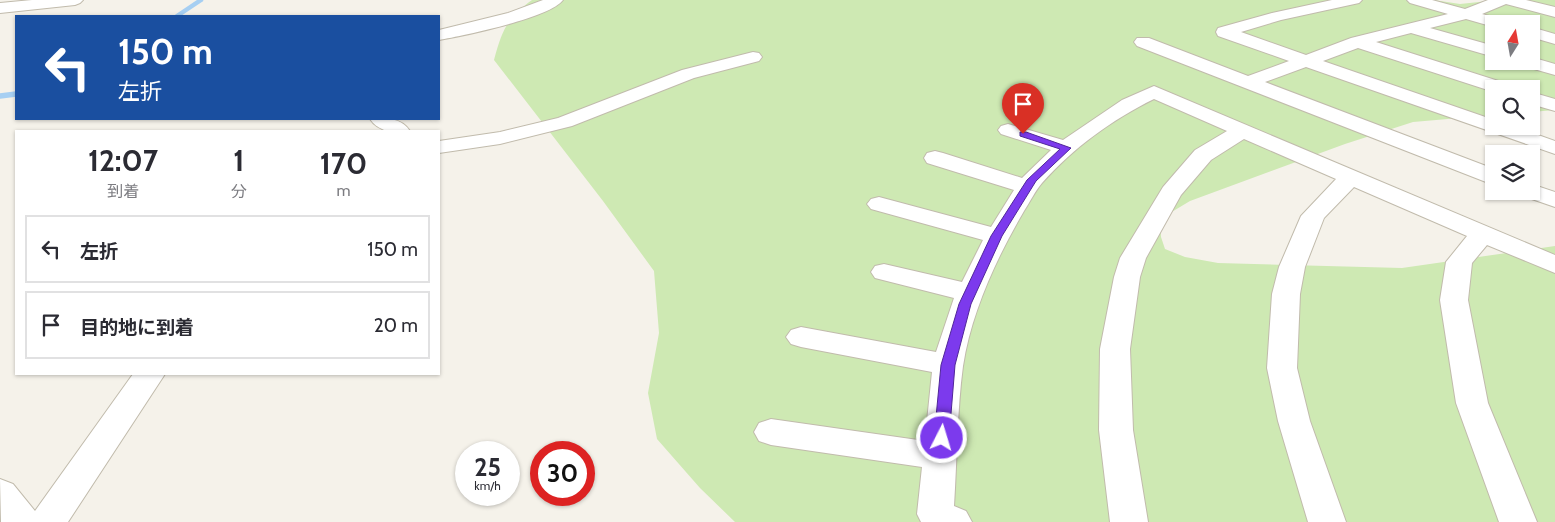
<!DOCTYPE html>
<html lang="ja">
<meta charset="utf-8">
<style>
:root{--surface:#fff;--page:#f2f2f3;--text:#2b2b33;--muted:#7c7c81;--line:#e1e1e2}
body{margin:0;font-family:Cabin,"Noto Sans JP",sans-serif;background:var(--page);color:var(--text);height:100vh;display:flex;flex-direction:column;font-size:19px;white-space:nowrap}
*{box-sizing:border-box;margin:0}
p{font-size:16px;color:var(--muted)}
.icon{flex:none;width:28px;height:28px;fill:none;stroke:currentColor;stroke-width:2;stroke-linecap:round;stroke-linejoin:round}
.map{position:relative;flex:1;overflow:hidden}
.drawer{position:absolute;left:15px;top:130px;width:425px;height:245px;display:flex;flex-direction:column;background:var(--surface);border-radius:0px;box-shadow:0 1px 4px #0004}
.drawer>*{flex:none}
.banner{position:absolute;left:15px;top:15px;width:425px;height:105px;border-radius:0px;box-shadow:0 1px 4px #0004;background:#1a4fa0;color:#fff;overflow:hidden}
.needle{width:32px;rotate:11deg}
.controls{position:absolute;left:1485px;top:15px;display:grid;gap:10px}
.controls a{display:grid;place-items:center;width:55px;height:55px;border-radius:0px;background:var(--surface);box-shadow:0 1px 4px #0004;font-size:25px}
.speed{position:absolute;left:455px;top:441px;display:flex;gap:10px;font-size:25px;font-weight:700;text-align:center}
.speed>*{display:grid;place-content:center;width:65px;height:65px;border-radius:50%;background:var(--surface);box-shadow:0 1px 4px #0004;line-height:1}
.speed small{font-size:12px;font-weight:400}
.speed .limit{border:8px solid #d22;background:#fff;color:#111}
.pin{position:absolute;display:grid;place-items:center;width:42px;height:42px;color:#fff;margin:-51px -21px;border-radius:50% 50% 50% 0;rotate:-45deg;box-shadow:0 0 5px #0007}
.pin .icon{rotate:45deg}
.me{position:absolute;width:55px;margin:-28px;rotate:5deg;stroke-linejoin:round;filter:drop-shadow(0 0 4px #0008)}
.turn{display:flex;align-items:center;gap:18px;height:105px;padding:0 20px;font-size:22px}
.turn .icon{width:65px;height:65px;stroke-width:2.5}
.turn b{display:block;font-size:35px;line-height:42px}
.eta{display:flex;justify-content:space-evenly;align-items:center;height:85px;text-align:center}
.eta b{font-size:30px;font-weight:700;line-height:35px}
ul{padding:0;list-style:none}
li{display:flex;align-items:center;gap:15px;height:68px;margin:0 10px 8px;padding:0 10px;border:2px solid var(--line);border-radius:0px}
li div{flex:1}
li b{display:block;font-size:19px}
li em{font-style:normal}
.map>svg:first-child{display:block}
.green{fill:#cee9b3;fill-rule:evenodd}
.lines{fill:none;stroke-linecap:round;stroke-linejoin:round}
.stream-far1{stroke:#a6cff2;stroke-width:4.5}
.stream{stroke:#a6cff2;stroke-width:5.5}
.street-casing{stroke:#c1bbac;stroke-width:2}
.street{fill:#fff;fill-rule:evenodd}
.route{fill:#7c3aed;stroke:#51269a}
</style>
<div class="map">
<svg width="1555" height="522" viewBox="0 0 1555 522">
<rect width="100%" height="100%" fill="#f5f2ea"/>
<!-- green -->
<path class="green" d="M532,0H1434L1460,4L1498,0H1555V110L1531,112V89H1494V115L1413,122L1345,144L1190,201L1160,219L1161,237L1165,249L1185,257L1218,263L1402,268L1555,246V522H735L700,488L657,439L648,393L659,333L654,271L603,201L494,60C502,31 506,19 532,0ZM1494,24H1531V61H1494Z"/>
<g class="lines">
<!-- stream-far1 -->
<polyline class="stream-far1" points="177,16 201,0"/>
<!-- stream -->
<polyline class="stream" points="0,96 16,94"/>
<!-- street casing -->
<g class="street-casing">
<g id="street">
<polygon points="32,0 83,0 80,3 75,5 0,13 0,3"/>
<path d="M543,0H563C550,18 462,36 439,40V30L508,13Z"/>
<polygon points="1332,0 1362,0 1359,3 1281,20 1241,32 1306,55 1351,38 1448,14 1410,3 1407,0 1432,0 1465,9 1488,0 1526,0 1555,7 1555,17 1506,4 1482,14 1507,21 1509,24 1494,24 1494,27 1466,19 1430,28 1494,46 1494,57 1411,33 1376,42 1511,85 1513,89 1494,89 1494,92 1358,48 1323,61 1494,120 1494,126 1513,126 1555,141 1555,154 1306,67 1265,82 1494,169 1494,184 1486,182 1137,46 1134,42 1137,38 1149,38 1248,76 1289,61 1218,36 1216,32 1218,28 1272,13"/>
<polygon points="1531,27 1555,34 1555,44 1531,37"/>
<polygon points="753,52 759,53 762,57 759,61 694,78 572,126 500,144 439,153 439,141 500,132 558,118 682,70"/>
<polygon points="1531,57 1555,64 1555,75 1520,65 1517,61 1531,61"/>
<path d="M1154,86L1555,255V273L1487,245L1472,263L1468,300L1488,403L1537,522H1499L1456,403L1440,300L1446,262L1467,236L1354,187L1324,218L1305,267L1300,294L1297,368L1310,421L1346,522H1308L1278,421L1267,368L1272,294L1279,267L1301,216L1336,179L1244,139L1211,160L1181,195L1146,258L1140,277L1130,349L1133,430L1148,522H1110L1099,430L1100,349L1114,277L1120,258L1163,187L1195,150L1227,131L1154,99C1113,119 1073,148 1042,183C1035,191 1030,202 1024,211C997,257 971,313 963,366C957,410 957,461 954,506L966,511L972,522H921L917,514L922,467L771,445L759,441L754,432L759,423L771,419L925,441L932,372L801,347L791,344L786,337L791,330L801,327L936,352L954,298L875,278L871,272L875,266L884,264L962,282L983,240L871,209L867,204L871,199L879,197L991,227L1014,190L927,163L924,158L927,153L935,151L943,153L1022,178L1051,150L1001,134L998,130L1001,126L1008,124L1063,140L1122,100Z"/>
<polygon points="1531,92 1555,99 1555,111 1531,104"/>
<path d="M370,119C385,118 401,117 410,131C395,132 379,133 370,119Z"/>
<polygon points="1531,184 1555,192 1555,207 1523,196 1520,191 1531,191"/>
<polygon points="133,374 165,374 68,522 1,522 0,479 13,484 35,511"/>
</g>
</g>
<!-- street -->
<use href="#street" class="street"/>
</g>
<!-- route -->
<polygon class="route" points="1020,132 1026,132 1071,148 1036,181 1002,236 971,304 955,365 949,438 947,442 942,444 937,442 934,438 941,365 959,304 991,236 1027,180 1060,149 1020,136"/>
</svg>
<div class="controls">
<a><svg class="needle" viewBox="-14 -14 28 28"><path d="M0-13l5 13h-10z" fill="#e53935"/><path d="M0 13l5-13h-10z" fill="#7c7c81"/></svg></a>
<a><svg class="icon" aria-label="search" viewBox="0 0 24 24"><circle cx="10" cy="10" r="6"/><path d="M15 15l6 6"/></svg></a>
<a><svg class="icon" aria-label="layers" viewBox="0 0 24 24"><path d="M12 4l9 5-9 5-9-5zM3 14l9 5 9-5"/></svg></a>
</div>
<div class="speed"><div>25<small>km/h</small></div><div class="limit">30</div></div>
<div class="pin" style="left:1023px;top:134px;background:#d93025"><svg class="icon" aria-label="arrive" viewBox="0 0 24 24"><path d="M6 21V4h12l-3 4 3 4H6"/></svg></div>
<svg class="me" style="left:942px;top:438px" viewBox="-20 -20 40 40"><circle r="17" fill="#7c3aed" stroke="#fff" stroke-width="3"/><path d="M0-11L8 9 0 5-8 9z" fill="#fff"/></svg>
<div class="banner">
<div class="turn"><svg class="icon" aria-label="left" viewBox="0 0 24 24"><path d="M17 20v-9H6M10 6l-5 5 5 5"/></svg><div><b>150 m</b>左折</div></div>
</div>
<section class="drawer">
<div class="eta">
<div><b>12:07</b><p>到着</p></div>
<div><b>1</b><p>分</p></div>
<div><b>170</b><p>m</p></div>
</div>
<ul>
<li><svg class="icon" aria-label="left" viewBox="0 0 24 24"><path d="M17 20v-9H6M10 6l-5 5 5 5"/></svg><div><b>左折</b></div><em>150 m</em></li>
<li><svg class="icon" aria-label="arrive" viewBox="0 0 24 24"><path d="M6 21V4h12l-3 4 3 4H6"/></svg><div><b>目的地に到着</b></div><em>20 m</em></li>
</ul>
</section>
</div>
